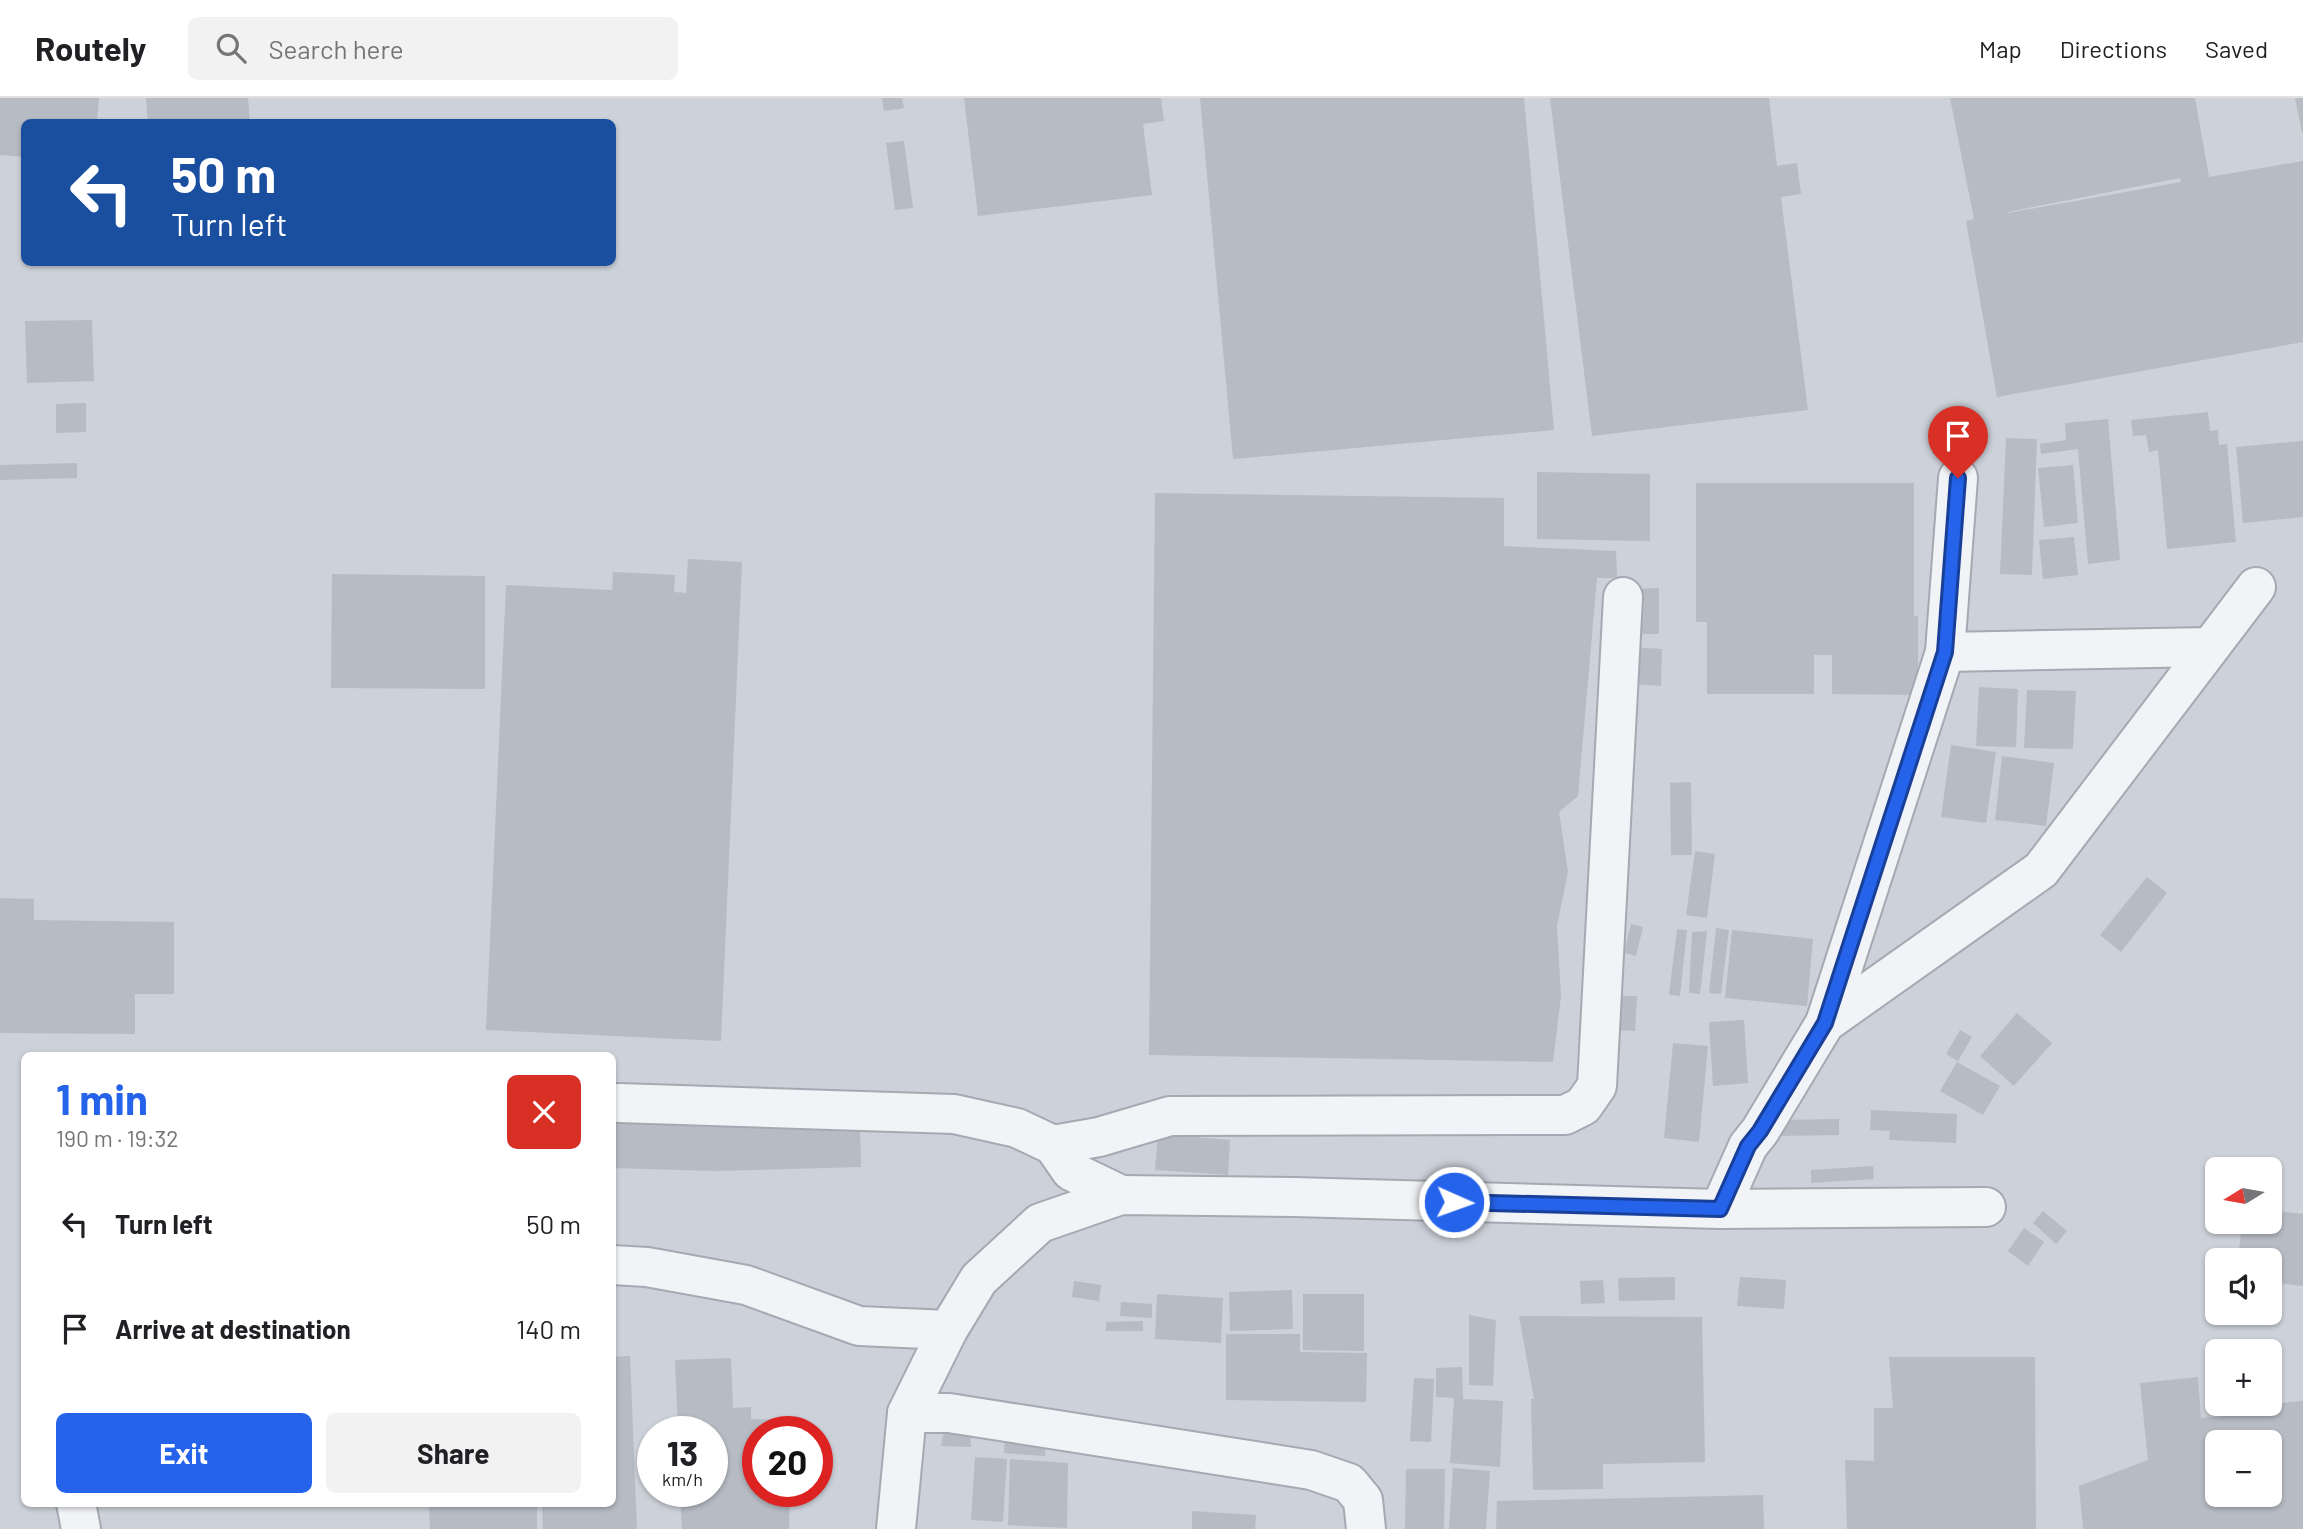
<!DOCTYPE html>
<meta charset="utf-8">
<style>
:root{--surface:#fff;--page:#f2f2f2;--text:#202124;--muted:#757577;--line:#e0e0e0;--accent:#2563eb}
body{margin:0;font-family:Barlow,sans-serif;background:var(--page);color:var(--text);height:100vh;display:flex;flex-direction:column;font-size:26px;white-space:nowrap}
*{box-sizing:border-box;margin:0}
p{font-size:23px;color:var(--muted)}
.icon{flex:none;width:38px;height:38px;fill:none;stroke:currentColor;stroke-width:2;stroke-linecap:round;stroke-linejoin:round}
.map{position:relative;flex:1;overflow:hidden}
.drawer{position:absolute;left:21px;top:954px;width:595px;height:455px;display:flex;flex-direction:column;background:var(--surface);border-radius:10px;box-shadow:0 2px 5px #0004}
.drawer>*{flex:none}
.banner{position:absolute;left:21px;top:21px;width:595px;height:147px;border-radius:10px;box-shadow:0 2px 5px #0004;background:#1a4fa0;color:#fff;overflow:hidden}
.needle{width:46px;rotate:259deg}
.tools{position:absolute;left:2205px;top:1059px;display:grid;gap:14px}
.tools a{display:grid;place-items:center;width:77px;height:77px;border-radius:10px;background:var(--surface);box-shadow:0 2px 5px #0004;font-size:35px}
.speed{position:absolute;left:637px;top:1318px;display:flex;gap:14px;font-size:35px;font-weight:700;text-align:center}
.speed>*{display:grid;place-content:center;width:91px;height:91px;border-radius:50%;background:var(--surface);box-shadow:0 2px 5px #0004;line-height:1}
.speed small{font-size:18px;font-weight:400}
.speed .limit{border:10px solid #d22;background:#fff;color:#111}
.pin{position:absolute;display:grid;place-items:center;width:60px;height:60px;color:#fff;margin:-72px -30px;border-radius:50% 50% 50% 0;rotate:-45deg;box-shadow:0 0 7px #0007}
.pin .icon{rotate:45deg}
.me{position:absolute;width:77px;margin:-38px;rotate:92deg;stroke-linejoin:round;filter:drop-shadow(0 0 5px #0008)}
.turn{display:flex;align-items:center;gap:24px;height:147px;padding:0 35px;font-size:32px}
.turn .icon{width:91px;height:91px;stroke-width:2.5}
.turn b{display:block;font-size:49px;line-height:60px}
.round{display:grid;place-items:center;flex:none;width:74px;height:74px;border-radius:10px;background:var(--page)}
.summary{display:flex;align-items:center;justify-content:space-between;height:119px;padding:0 35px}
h1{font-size:42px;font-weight:700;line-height:52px;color:var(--accent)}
.primary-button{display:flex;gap:14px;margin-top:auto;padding:14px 35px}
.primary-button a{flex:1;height:80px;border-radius:10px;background:var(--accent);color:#fff;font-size:28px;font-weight:700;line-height:80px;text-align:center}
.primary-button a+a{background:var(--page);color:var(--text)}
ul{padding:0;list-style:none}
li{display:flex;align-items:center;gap:21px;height:105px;padding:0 35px}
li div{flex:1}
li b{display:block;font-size:26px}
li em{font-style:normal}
header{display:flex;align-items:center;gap:42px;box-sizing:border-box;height:98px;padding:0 35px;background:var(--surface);border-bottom:2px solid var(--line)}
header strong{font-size:33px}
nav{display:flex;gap:38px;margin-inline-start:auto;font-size:24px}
.search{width:490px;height:63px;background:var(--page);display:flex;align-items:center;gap:18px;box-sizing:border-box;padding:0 24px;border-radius:10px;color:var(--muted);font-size:26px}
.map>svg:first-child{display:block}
.built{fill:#cdd1d9;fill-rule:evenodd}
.building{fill:#b7bbc4;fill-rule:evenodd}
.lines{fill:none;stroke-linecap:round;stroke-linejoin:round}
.minor-casing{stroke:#a5a9b1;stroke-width:42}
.minor{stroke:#f1f3f6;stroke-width:38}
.route-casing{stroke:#184099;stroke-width:18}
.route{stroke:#2563eb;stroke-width:12}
</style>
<header>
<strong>Routely</strong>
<div class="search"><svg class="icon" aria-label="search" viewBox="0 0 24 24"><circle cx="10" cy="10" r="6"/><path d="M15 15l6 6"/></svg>Search here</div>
<nav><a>Map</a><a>Directions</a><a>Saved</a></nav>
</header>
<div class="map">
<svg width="2303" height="1431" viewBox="0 0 2303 1431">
<rect width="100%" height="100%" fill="#dfe2e7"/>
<!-- built -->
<path class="built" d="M0,0H2303V1431H0ZM24,24H612V164H24ZM24,957H612V1405H24ZM2217,1071H2270V1124H2217ZM2217,1162H2270V1214H2217ZM2217,1253H2270V1306H2217ZM653,1334H712V1393H653ZM758,1334H817V1393H758ZM2217,1344H2270V1396H2217Z"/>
<!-- building -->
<g class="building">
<polygon points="0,0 99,0 97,24 24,24 24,59 0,57"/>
<polygon points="146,0 248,0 250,24 148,24"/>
<polygon points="882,0 902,0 904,10 884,13"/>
<polygon points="964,0 1161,0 1164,23 1143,26 1152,97 978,118"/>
<polygon points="1200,0 1524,0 1554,332 1233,361"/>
<polygon points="1550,0 1769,0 1777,68 1797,65 1801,96 1781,99 1808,312 1592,338"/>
<path d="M1950,0H2195L2209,79L2303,63V244L1997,299L1966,123L1974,121ZM2180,80L2181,84L2008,115V114Z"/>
<polygon points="2295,0 2303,0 2303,34 2302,35"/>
<polygon points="904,43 913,110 895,112 886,45"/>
<polygon points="92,222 94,283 27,285 25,223"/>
<polygon points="86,305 86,334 56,335 56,306"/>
<polygon points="2208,314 2210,333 2218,332 2219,347 2227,346 2236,444 2167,451 2158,352 2149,354 2146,337 2133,338 2131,322"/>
<polygon points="2108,321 2120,462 2088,466 2078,351 2041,356 2040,346 2066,342 2065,325"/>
<polygon points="2006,340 2037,341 2032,477 2000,476"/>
<polygon points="2303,343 2303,419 2243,425 2236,349"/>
<polygon points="77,365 77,380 0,382 0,367"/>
<polygon points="2073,367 2078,425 2044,429 2038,370"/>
<polygon points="1537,374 1650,376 1650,443 1537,441"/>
<polygon points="1696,385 1914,385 1914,518 1918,518 1918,597 1832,596 1832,557 1814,557 1814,596 1707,596 1707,524 1696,524"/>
<polygon points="1155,395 1504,400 1504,448 1616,453 1617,480 1597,480 1578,698 1559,714 1568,774 1557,828 1561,898 1553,964 1149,957"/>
<polygon points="2074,439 2078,477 2043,481 2039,442"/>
<polygon points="688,461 742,464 721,943 486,932 506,487 612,492 613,474 675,477 674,494 686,495"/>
<polygon points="332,476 485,478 485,591 331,590"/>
<polygon points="1659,490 1659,536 1633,536 1632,491"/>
<polygon points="1633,549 1662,551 1661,588 1632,586"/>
<polygon points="1979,589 2018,591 2016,649 1976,648"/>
<polygon points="2027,592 2076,593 2073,651 2024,650"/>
<polygon points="1951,647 1996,654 1986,725 1941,719"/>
<polygon points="2002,658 2054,665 2046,728 1995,722"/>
<polygon points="1691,684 1692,757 1671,757 1670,685"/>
<polygon points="1695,753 1715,756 1707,820 1686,817"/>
<polygon points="2147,779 2167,795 2121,854 2100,837"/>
<polygon points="0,800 34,801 34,822 174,824 174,896 135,896 135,936 0,935"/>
<polygon points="1631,826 1643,829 1636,858 1624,855"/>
<polygon points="1716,830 1729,832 1721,896 1709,895"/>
<polygon points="1677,831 1687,832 1680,898 1669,897"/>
<polygon points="1732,832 1813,841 1807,908 1725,900"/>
<polygon points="1707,833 1700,896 1689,895 1692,834"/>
<polygon points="1618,898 1637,898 1635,933 1616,932"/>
<polygon points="2017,915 2052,945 2014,988 1980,958"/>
<polygon points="1744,922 1748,985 1713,988 1709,924"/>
<polygon points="1960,932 1972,939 1958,963 1946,956"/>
<polygon points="1673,945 1708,948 1699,1044 1664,1040"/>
<polygon points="1957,964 2000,988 1983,1017 1940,993"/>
<polygon points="1871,1012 1957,1016 1956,1045 1889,1042 1890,1033 1870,1032"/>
<polygon points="1839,1021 1839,1037 1777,1038 1777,1022"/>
<polygon points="612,1022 860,1024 861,1069 714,1073 612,1070"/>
<polygon points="1158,1036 1230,1042 1228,1077 1155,1072"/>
<polygon points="1873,1068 1874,1081 1811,1085 1811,1072"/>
<polygon points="2270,1112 2303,1116 2303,1188 2270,1184 2270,1162 2238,1162 2242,1124 2270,1124"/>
<polygon points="2043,1113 2067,1133 2056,1146 2033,1125"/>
<polygon points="2024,1130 2044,1144 2028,1168 2008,1153"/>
<polygon points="1675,1179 1675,1202 1619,1203 1618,1180"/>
<polygon points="1740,1179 1786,1182 1784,1211 1737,1208"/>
<polygon points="1603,1182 1605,1205 1581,1206 1580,1183"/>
<polygon points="1074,1183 1101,1187 1099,1203 1072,1199"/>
<polygon points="1292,1192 1293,1231 1230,1233 1229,1194"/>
<polygon points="1157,1196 1223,1200 1221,1245 1155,1241"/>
<polygon points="1303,1196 1364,1196 1364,1253 1303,1252"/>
<polygon points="1121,1204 1152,1206 1152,1220 1120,1218"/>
<polygon points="1469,1217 1496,1222 1493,1288 1469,1287"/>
<polygon points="1519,1218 1702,1219 1705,1364 1603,1366 1603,1391 1533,1392 1531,1301 1534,1301"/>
<polygon points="1143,1223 1143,1233 1106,1233 1106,1224"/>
<polygon points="1226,1236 1300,1236 1300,1254 1367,1255 1366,1304 1226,1302"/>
<polygon points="630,1258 637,1431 543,1431 542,1405 612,1405 612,1259"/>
<polygon points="1889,1259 2035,1259 2036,1431 1847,1431 1845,1362 1874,1363 1874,1310 1893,1310"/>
<polygon points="731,1260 733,1310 751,1309 751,1321 790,1322 790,1334 758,1334 758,1393 790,1393 789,1431 682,1431 680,1393 712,1393 712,1334 678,1334 675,1262"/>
<polygon points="1462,1269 1463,1301 1503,1303 1500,1369 1450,1365 1454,1300 1436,1299 1436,1270"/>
<path d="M2198,1279L2201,1320L2250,1316L2249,1308L2303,1303V1431H2083L2079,1388L2148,1362L2140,1285ZM2217,1344H2270V1396H2217Z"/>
<polygon points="1414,1280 1434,1281 1431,1344 1410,1343"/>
<polygon points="944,1331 970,1331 971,1349 941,1348"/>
<polygon points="1005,1337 1046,1337 1045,1358 1004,1355"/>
<polygon points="975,1359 1007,1361 1003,1424 971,1422"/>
<polygon points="1010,1361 1068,1365 1067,1430 1008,1427"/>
<polygon points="1453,1370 1490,1373 1486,1431 1449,1431"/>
<polygon points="1406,1371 1445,1371 1444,1431 1405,1431"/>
<polygon points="1763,1397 1764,1431 1496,1431 1497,1403"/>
<polygon points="429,1405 537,1405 537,1431 430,1431"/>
<polygon points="1192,1413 1256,1417 1255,1431 1192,1431"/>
</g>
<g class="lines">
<!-- minor casing -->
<g class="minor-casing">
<g id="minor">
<polyline points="1945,554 2209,549"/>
<polyline points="1825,925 1945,554 1958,380"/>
<polyline points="619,1005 954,1016 1017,1030 1053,1047"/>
<polyline points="1121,1097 1071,1073 1053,1047 1099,1039 1170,1018 1565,1017 1583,1008 1597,988 1623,499"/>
<polyline points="1720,1111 1748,1048 1760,1033 1825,925 2041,772 2256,489"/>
<polyline points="612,1167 647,1169 746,1187 859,1228 948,1232 979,1181 1040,1125 1121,1097 1294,1099 1720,1111 1986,1109"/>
<polyline points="907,1315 949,1315 1311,1372 1349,1385 1363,1402 1366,1431"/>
<polyline points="76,1405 81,1431"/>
<polyline points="896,1431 907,1315 948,1232"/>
</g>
</g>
<!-- minor -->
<use href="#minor" class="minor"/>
</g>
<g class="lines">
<!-- route casing -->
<g class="route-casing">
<polyline id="route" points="1454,1104 1720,1111 1748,1048 1760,1033 1825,925 1945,554 1958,380"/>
</g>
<!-- route -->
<use href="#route" class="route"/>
</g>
</svg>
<div class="tools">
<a><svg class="needle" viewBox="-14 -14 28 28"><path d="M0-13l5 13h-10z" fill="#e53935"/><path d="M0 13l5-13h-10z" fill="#757577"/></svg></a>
<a><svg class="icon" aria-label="sound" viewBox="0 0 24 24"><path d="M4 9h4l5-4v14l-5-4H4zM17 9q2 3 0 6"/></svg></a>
<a>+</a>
<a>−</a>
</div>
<div class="speed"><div>13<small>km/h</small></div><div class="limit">20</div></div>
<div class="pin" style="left:1958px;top:380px;background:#d93025"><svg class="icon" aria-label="arrive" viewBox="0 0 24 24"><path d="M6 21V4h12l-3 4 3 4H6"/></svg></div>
<svg class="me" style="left:1454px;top:1104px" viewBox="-20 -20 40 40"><circle r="17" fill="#2563eb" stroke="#fff" stroke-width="3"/><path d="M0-11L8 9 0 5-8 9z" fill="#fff"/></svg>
<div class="banner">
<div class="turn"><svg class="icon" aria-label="left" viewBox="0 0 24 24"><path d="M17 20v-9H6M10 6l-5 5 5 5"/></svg><div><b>50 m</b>Turn left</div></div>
</div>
<section class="drawer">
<div class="summary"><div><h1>1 min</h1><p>190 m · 19:32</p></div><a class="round" style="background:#d93025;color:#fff"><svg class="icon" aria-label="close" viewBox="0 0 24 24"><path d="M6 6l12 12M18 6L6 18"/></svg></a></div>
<ul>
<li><svg class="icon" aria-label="left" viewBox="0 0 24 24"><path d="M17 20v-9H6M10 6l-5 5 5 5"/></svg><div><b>Turn left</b></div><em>50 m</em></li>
<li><svg class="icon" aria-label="arrive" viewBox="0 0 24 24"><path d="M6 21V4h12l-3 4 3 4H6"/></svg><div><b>Arrive at destination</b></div><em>140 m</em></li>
</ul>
<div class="primary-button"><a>Exit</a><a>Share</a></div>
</section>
</div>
